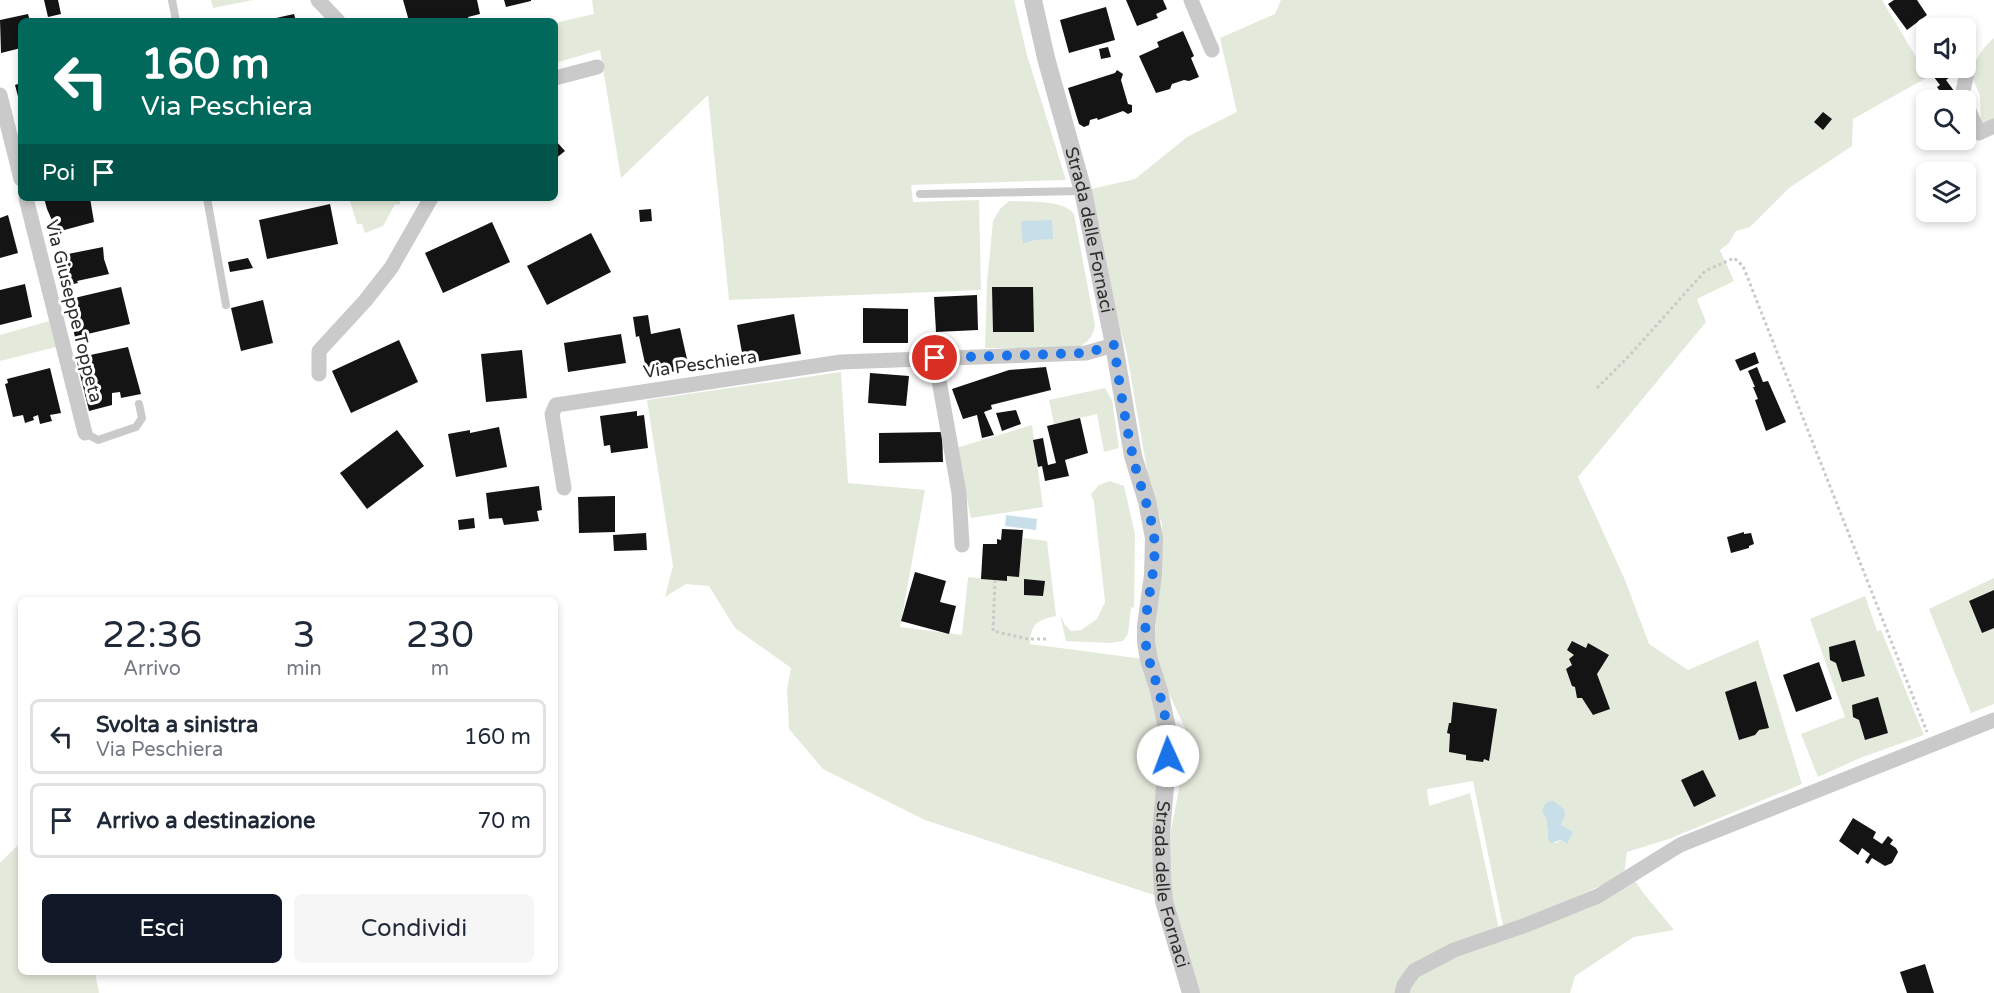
<!DOCTYPE html>
<html lang="it">
<style>
:root{--surface:#fff;--page:#f6f6f7;--text:#1f2937;--muted:#747a83;--line:#e0e1e3;--accent:#111827}
body{margin:0;font-family:"Varela Round",sans-serif;background:var(--page);color:var(--text);height:100vh;display:flex;flex-direction:column;font-size:22px;white-space:nowrap}
*{box-sizing:border-box;margin:0}
p{font-size:20px;color:var(--muted)}
.icon{flex:none;width:33px;height:33px;fill:none;stroke:currentColor;stroke-width:2;stroke-linecap:round;stroke-linejoin:round}
.map{position:relative;flex:1;overflow:hidden}
.sheet{position:absolute;left:18px;top:597px;width:540px;height:378px;display:flex;flex-direction:column;background:var(--surface);border-radius:9px;box-shadow:0 3px 9px #0003}
.sheet>*{flex:none}
.banner{position:absolute;left:18px;top:18px;width:540px;height:183px;border-radius:9px;box-shadow:0 3px 9px #0003;background:#00695c;color:#fff;overflow:hidden}
.controls{position:absolute;left:1916px;top:18px;display:grid;gap:12px}
.controls a{display:grid;place-items:center;width:60px;height:60px;border-radius:9px;background:var(--surface);box-shadow:0 3px 9px #0003;font-size:30px}
.pin{position:absolute;display:grid;place-items:center;width:51px;height:51px;color:#fff;margin:-26px;border:3px solid #fff;border-radius:50%;box-shadow:0 2px 6px #0007}
.me{position:absolute;width:66px;margin:-33px;rotate:358deg;stroke-linejoin:round;filter:drop-shadow(0 0 4px #0008)}
.turn{display:flex;align-items:center;gap:21px;height:126px;padding:0 24px;font-size:27px}
.turn .icon{width:78px;height:78px;stroke-width:2.5}
.turn b{display:block;font-size:42px;line-height:51px}
.then{display:flex;align-items:center;height:57px;padding:0 24px;background:#0003;gap:12px;font-size:22px}
.eta{display:flex;justify-content:space-evenly;align-items:center;height:102px;text-align:center}
.eta b{font-size:36px;font-weight:600;line-height:42px}
.action{display:flex;gap:12px;margin-top:auto;padding:12px 24px}
.action a{flex:1;height:69px;border-radius:9px;background:var(--accent);color:#fff;font-size:24px;font-weight:600;line-height:69px;text-align:center}
.action a+a{background:var(--page);color:var(--text)}
ul{padding:0;list-style:none}
li{display:flex;align-items:center;gap:18px;height:75px;margin:0 12px 9px;padding:0 12px;border:3px solid var(--line);border-radius:9px}
li div{flex:1}
li b{display:block;font-size:22px}
li em{font-style:normal}
.map>svg:first-child{display:block}
.green{fill:#e4eadb;fill-rule:evenodd}
.water{fill:#c8dfea}
.building{fill:#141414}
.lines{fill:none;stroke-linecap:round;stroke-linejoin:round}
.path{stroke:#cacaca;stroke-width:3;stroke-dasharray:3 3;stroke-linecap:butt}
.service{stroke:#cacaca;stroke-width:8}
.minor{stroke:#cacaca;stroke-width:15}
.tertiary{stroke:#cacaca;stroke-width:18}
.route{stroke:#1a73e8;stroke-width:10;stroke-dasharray:0 18}
.labels{text-anchor:middle;dominant-baseline:central;stroke-width:6;stroke-linejoin:round;paint-order:stroke}
.street-label{font-size:18px;fill:#2d2d2d;stroke:#fff}
</style>
<div class="map">
<svg width="1994" height="993" viewBox="0 0 1994 993">
<rect width="100%" height="100%" fill="#fff"/>
<!-- green -->
<g class="green">
<polygon points="211,0 253,0 213,8"/>
<polygon points="592,0 1014,0 1027,55 1066,180 911,185 913,202 979,200 981,290 729,300 708,95 621,178 600,50 555,63 555,23 594,14"/>
<path d="M1281,0H1882L1928,77L1853,119L1852,146L1789,188L1750,227L1736,231L1729,243L1720,250L1734,281L1697,299L1706,322L1578,477L1625,580L1649,644L1688,670L1758,640L1802,784L1669,839L1627,852L1624,875L1527,919L1503,926L1473,781L1427,789L1429,806L1470,793L1500,934L1635,881L1645,895L1674,930L1634,937L1575,976L1570,993H1197L1170,900V835L1179,789L1185,728L1162,679L1154,647L1162,524L1151,493L1127,354L1083,191L1135,179L1187,137L1237,112L1220,38L1275,14ZM1544,805L1565,815L1561,826L1567,844L1561,840L1556,843L1547,833L1548,826L1547,821L1542,811Z"/>
<path d="M1994,38V125L1981,128L1980,95L1970,73C1976,59 1982,48 1994,38Z"/>
<polygon points="349,198 402,198 399,205 395,204 383,226 365,233 362,224 357,224"/>
<path d="M1009,201C1025,202 1064,199 1074,214L1095,325C1093,338 1087,343 1076,348H985L987,283L993,221L1000,209Z"/>
<polygon points="49,321 56,347 0,361 0,335"/>
<path d="M841,372L848,483L925,490L900,627L962,635L968,577L1007,581V576L1019,577L1023,538L1047,541L1056,616C1037,620 1031,624 1030,644L1143,659L1163,750L1157,896L925,820L823,769L789,729L787,689L791,668L735,628L709,586L686,584L665,597L673,566L647,400Z"/>
<polygon points="1105,388 1112,400 1119,448 1104,452 1097,414 1054,424 1049,400"/>
<polygon points="1032,425 1043,507 971,518 956,448"/>
<polygon points="1110,481 1124,486 1135,534 1134,607 1131,608 1128,634 1123,641 1110,643 1066,641 1060,615 1065,625 1071,631 1081,630 1097,619 1105,602 1094,502 1091,494 1099,485"/>
<polygon points="1994,578 1994,704 1971,713 1929,609"/>
<polygon points="1865,596 1877,631 1881,630 1924,735 1860,758 1818,777 1801,734 1845,717 1810,619"/>
<polygon points="21,842 21,972 95,972 99,993 0,993 0,863"/>
</g>
<!-- water -->
<g class="water">
<polygon points="1052,220 1053,239 1033,240 1023,244 1021,221"/>
<polygon points="1006,515 1037,519 1036,530 1005,526"/>
<polygon points="1549,801 1553,801 1564,809 1565,815 1561,825 1573,832 1567,844 1561,840 1551,843 1548,839 1547,821 1542,811 1544,805"/>
</g>
<!-- building -->
<g class="building">
<polygon points="44,0 58,0 61,14 48,17"/>
<polygon points="403,0 477,0 480,14 468,17 470,21 409,21"/>
<polygon points="504,0 531,0 531,1 506,7"/>
<polygon points="1126,0 1163,0 1167,9 1156,14 1158,18 1137,26"/>
<polygon points="1894,0 1917,0 1927,15 1907,30 1888,4"/>
<polygon points="1106,7 1115,40 1069,53 1060,20"/>
<polygon points="28,14 30,21 21,21 21,48 1,53 0,20"/>
<polygon points="294,14 296,21 267,21 267,20"/>
<polygon points="1183,31 1194,56 1191,58 1199,77 1189,81 1184,80 1172,84 1170,89 1156,93 1139,56 1159,47 1157,42"/>
<polygon points="1926,33 1926,51 1918,39"/>
<polygon points="1108,47 1111,57 1101,59 1099,49"/>
<polygon points="1927,68 1949,68 1954,74 1946,80 1957,95 1946,100 1937,87 1940,85"/>
<polygon points="1117,70 1123,74 1121,80 1128,104 1132,105 1132,112 1128,114 1123,111 1098,120 1097,118 1090,120 1089,125 1084,127 1079,124 1068,88 1115,73"/>
<polygon points="21,83 21,104 20,104 15,85"/>
<polygon points="1823,112 1832,119 1823,130 1814,122"/>
<polygon points="555,140 565,151 555,159"/>
<polygon points="44,198 90,198 94,222 57,232 47,209"/>
<polygon points="330,204 338,244 267,259 259,220"/>
<polygon points="651,209 652,221 640,222 639,210"/>
<polygon points="8,215 18,253 0,258 0,218"/>
<polygon points="492,222 510,262 443,293 425,253"/>
<polygon points="591,233 611,272 547,305 527,266"/>
<polygon points="103,247 104,259 109,274 77,281 78,283 64,286 58,256"/>
<polygon points="248,258 253,268 230,272 228,262"/>
<polygon points="25,284 32,317 0,325 0,290"/>
<polygon points="121,287 130,324 75,337 66,300"/>
<polygon points="992,287 1033,287 1034,332 993,332"/>
<polygon points="977,295 978,330 936,332 934,297"/>
<polygon points="263,300 273,343 241,351 231,308"/>
<polygon points="863,308 908,309 908,343 863,343"/>
<polygon points="794,314 801,354 744,364 737,325"/>
<polygon points="648,315 651,334 680,328 689,368 648,377 639,336 636,337 633,317"/>
<polygon points="621,334 626,363 568,372 564,343"/>
<polygon points="399,340 418,382 351,413 332,371"/>
<polygon points="128,347 141,394 121,398 120,392 112,393 112,405 89,411 76,358"/>
<polygon points="522,350 527,398 486,402 481,354"/>
<polygon points="1755,352 1759,363 1740,371 1735,360"/>
<polygon points="1046,367 1051,390 991,405 992,409 984,412 994,435 982,438 977,415 963,419 952,389 1009,370"/>
<polygon points="1757,367 1763,382 1768,381 1786,422 1766,431 1755,400 1758,399 1753,387 1755,387 1748,371"/>
<polygon points="50,368 61,413 50,415 52,421 40,424 38,415 33,417 34,420 25,423 23,415 13,417 5,384 8,383 7,379"/>
<polygon points="870,373 909,376 906,406 868,403"/>
<polygon points="1016,410 1021,424 1002,431 996,413"/>
<polygon points="637,411 637,416 644,415 648,448 611,453 610,445 604,446 600,416"/>
<polygon points="1080,418 1088,453 1065,460 1069,476 1045,481 1042,466 1038,467 1033,440 1043,438 1048,465 1056,463 1047,426"/>
<polygon points="499,427 507,467 456,477 448,434 470,430 470,433"/>
<polygon points="397,430 424,466 367,509 340,473"/>
<polygon points="942,432 943,462 879,463 879,433"/>
<polygon points="539,486 542,510 537,511 539,521 504,525 502,518 489,519 486,493"/>
<polygon points="615,496 615,532 579,533 578,497"/>
<polygon points="474,518 475,528 459,530 458,520"/>
<polygon points="1002,529 1023,530 1019,577 1007,576 1007,581 981,579 983,544 997,544 997,539 1001,540"/>
<polygon points="1744,532 1744,534 1751,533 1754,544 1749,546 1749,548 1731,553 1727,537"/>
<polygon points="646,533 647,550 614,551 613,535"/>
<polygon points="915,572 946,581 940,602 956,606 949,634 901,621"/>
<polygon points="1024,579 1045,581 1043,596 1024,595"/>
<polygon points="1994,590 1994,628 1982,633 1969,601"/>
<polygon points="1855,640 1865,676 1842,682 1836,663 1830,660 1829,647"/>
<polygon points="1572,641 1586,648 1588,643 1609,655 1597,674 1610,709 1593,715 1582,698 1577,698 1575,687 1572,686 1566,669 1572,665 1569,659 1574,655 1567,650"/>
<polygon points="1819,662 1832,699 1796,712 1783,675"/>
<polygon points="1756,681 1769,728 1759,730 1755,735 1739,740 1725,692"/>
<polygon points="1878,697 1888,733 1865,740 1859,720 1853,717 1852,705"/>
<polygon points="1453,702 1497,709 1489,761 1484,759 1483,762 1466,760 1466,755 1449,752 1450,734 1447,733 1449,723 1451,723"/>
<polygon points="1703,770 1716,796 1694,807 1681,780"/>
<polygon points="1853,818 1876,832 1873,838 1882,844 1888,836 1893,840 1890,844 1896,848 1898,852 1892,863 1885,866 1872,858 1868,864 1865,862 1870,854 1862,848 1858,855 1839,841"/>
<polygon points="1925,964 1934,993 1907,993 1900,972"/>
</g>
<g class="lines">
<!-- path -->
<g class="path">
<polyline points="1597,388 1629,356 1705,271 1734,258 1743,266 1927,732"/>
<polyline points="995,580 993,631 1028,639 1049,639"/>
</g>
<!-- service -->
<g class="service">
<polyline points="172,0 176,21"/>
<polyline points="920,194 1082,191"/>
<polyline points="207,198 226,305"/>
<polyline points="85,433 98,440 136,427 142,418 139,404"/>
</g>
<!-- minor -->
<g class="minor">
<polyline points="318,0 338,21"/>
<polyline points="1191,0 1212,50"/>
<polyline points="555,78 597,67"/>
<polyline points="0,95 21,179"/>
<polyline points="1965,100 1962,96 1969,63"/>
<polyline points="1965,102 1979,133 1994,126"/>
<polyline points="26,198 85,433"/>
<polyline points="935,358 959,493 962,545"/>
<polyline points="319,374 319,351 365,301 391,268 431,198"/>
<polyline points="564,488 552,414 556,405 841,362 1086,353 1114,345"/>
<polyline points="1402,993 1404,985 1414,971 1454,950 1526,925 1598,896 1680,845 1994,720"/>
</g>
<!-- tertiary -->
<path class="tertiary" id="s1" d="M1033,0L1046,58L1083,191L1114,345L1133,456L1147,501L1154,538L1153,575L1146,626V642L1149,660L1159,691L1169,737L1161,835L1162,876L1164,901L1191,993"/>
</g>
<g class="lines">
<!-- route -->
<path class="route" d="M935,358L1086,353L1114,345C1119,382 1125,420 1133,457C1139,484 1150,509 1154,536C1158,573 1142,609 1146,645C1148,661 1154,674 1158,689C1165,711 1169,733 1168,756"/>
</g>
<g class="labels">
<!-- street labels -->
<g class="street-label">
<text stroke="none"><textPath href="#s1" startOffset="237">Strada delle Fornaci</textPath></text>
<text transform="translate(74 311) rotate(76)">Via Giuseppe Toppeta</text>
<text transform="translate(700 364) rotate(-8)">Via Peschiera</text>
<text stroke="none"><textPath href="#s1" startOffset="903">Strada delle Fornaci</textPath></text>
</g>
</g>
</svg>
<div class="controls">
<a><svg class="icon" aria-label="sound" viewBox="0 0 24 24"><path d="M4 9h4l5-4v14l-5-4H4zM17 9q2 3 0 6"/></svg></a>
<a><svg class="icon" aria-label="search" viewBox="0 0 24 24"><circle cx="10" cy="10" r="6"/><path d="M15 15l6 6"/></svg></a>
<a><svg class="icon" aria-label="layers" viewBox="0 0 24 24"><path d="M12 4l9 5-9 5-9-5zM3 14l9 5 9-5"/></svg></a>
</div>
<div class="pin" style="left:935px;top:358px;background:#d93025"><svg class="icon" aria-label="arrive" viewBox="0 0 24 24"><path d="M6 21V4h12l-3 4 3 4H6"/></svg></div>
<svg class="me" style="left:1168px;top:756px" viewBox="-20 -20 40 40"><circle r="19" fill="#fff"/><path d="M0-13L10 11 0 6-10 11z" fill="#1a73e8"/></svg>
<div class="banner">
<div class="turn"><svg class="icon" aria-label="left" viewBox="0 0 24 24"><path d="M17 20v-9H6M10 6l-5 5 5 5"/></svg><div><b>160 m</b>Via Peschiera</div></div>
<div class="then">Poi<svg class="icon" aria-label="arrive" viewBox="0 0 24 24"><path d="M6 21V4h12l-3 4 3 4H6"/></svg></div>
</div>
<section class="sheet">
<div class="eta">
<div><b>22:36</b><p>Arrivo</p></div>
<div><b>3</b><p>min</p></div>
<div><b>230</b><p>m</p></div>
</div>
<ul>
<li><svg class="icon" aria-label="left" viewBox="0 0 24 24"><path d="M17 20v-9H6M10 6l-5 5 5 5"/></svg><div><b>Svolta a sinistra</b><p>Via Peschiera</p></div><em>160 m</em></li>
<li><svg class="icon" aria-label="arrive" viewBox="0 0 24 24"><path d="M6 21V4h12l-3 4 3 4H6"/></svg><div><b>Arrivo a destinazione</b></div><em>70 m</em></li>
</ul>
<div class="action"><a>Esci</a><a>Condividi</a></div>
</section>
</div>
